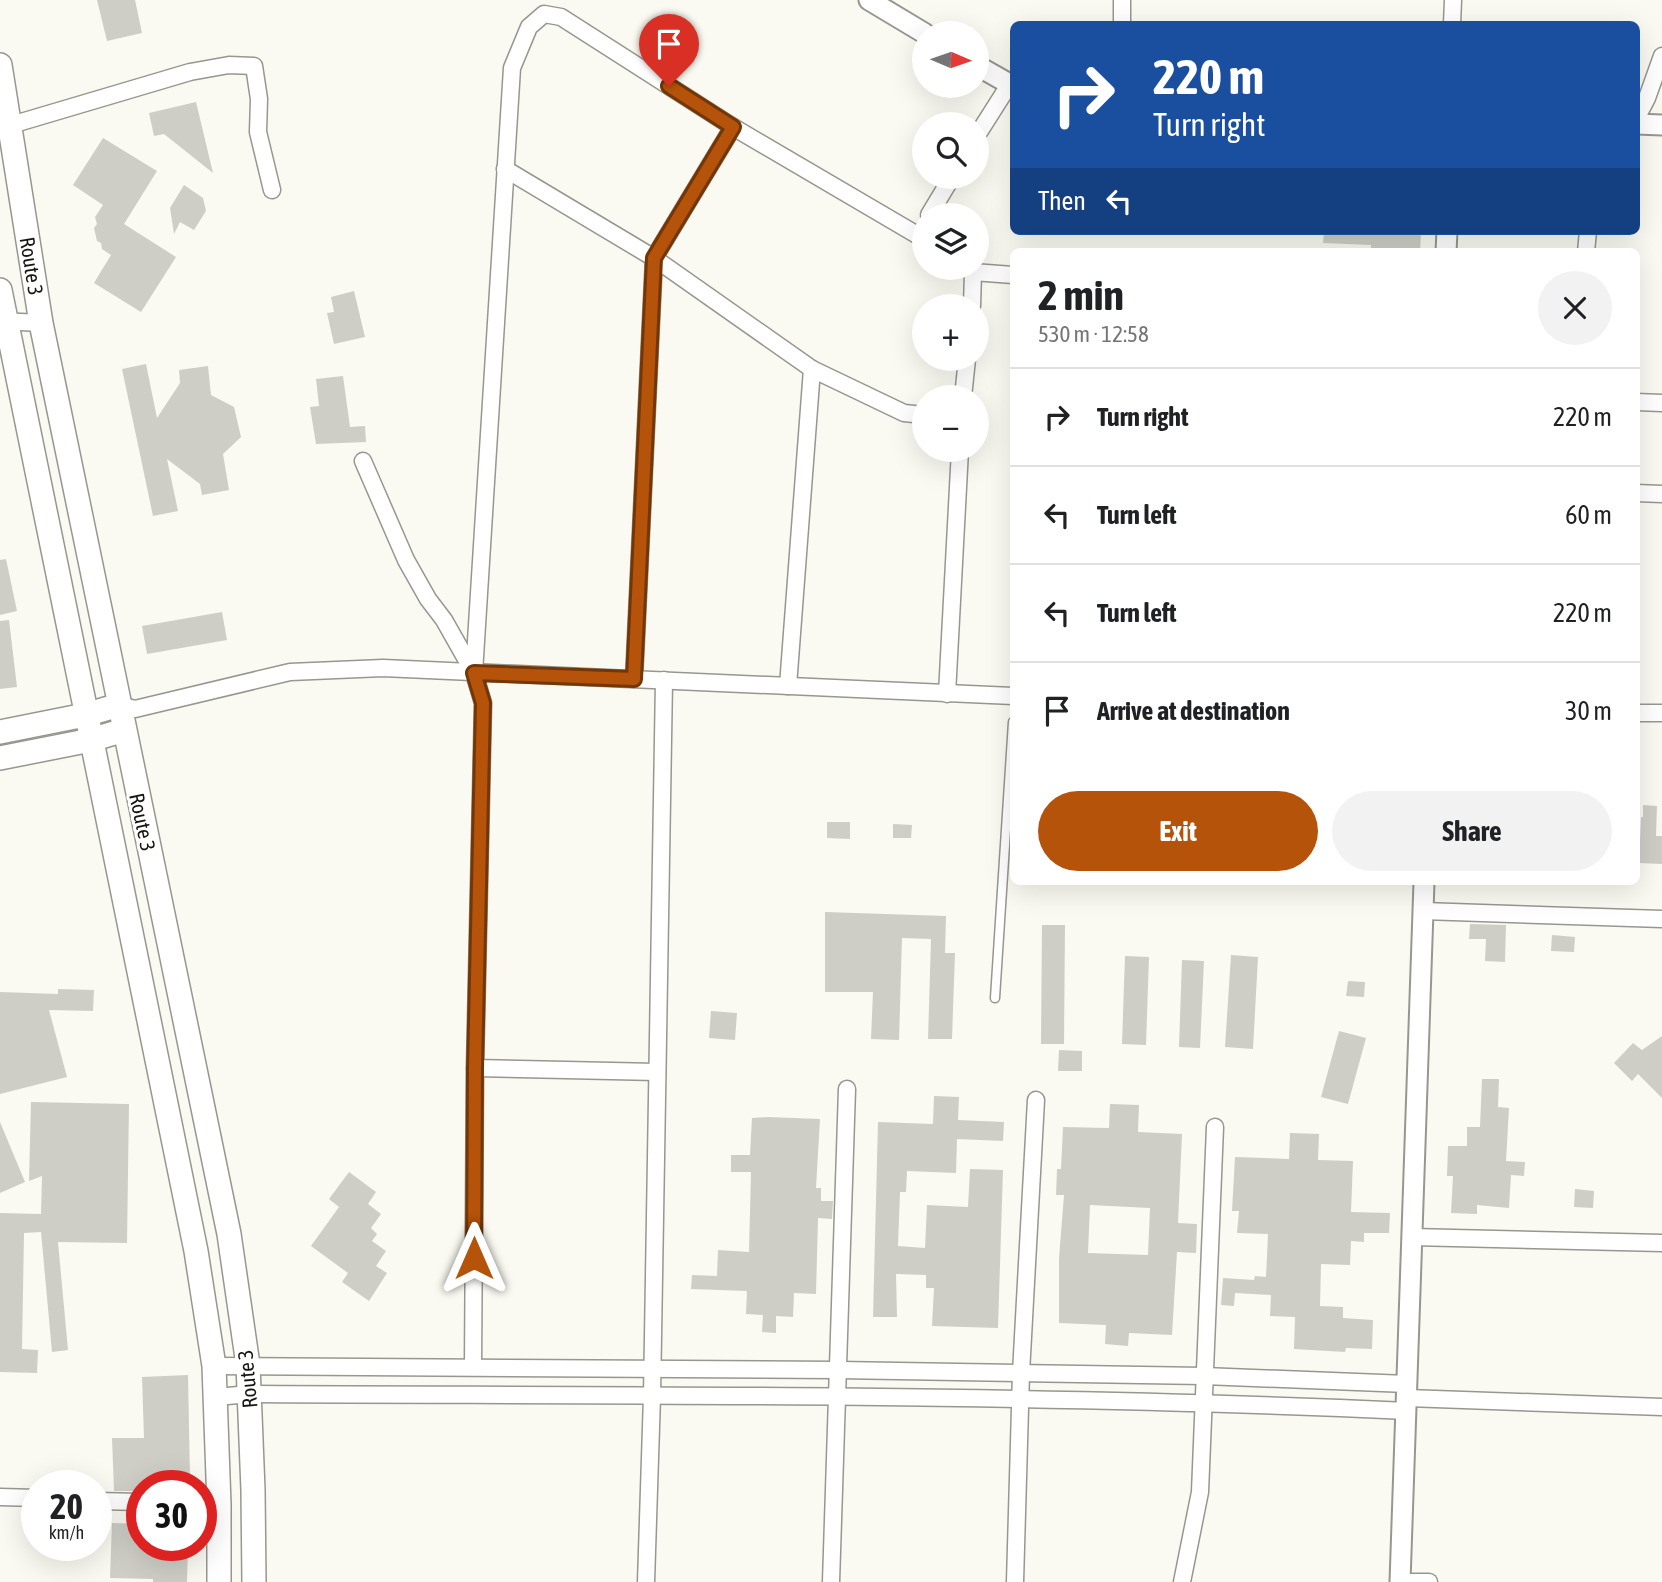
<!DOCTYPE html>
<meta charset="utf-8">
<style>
:root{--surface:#fff;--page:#f2f2f2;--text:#202124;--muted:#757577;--line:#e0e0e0;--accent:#b45309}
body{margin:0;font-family:"Asap Condensed",sans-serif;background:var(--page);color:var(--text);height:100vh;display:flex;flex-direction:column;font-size:26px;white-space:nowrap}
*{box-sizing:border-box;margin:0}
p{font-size:23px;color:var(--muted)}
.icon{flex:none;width:38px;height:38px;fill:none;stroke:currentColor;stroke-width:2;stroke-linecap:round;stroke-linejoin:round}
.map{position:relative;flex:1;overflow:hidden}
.sheet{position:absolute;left:1010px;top:248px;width:630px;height:637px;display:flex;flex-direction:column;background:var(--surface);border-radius:10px;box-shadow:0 7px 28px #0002}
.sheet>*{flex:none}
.guide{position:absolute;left:1010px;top:21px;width:630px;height:214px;border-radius:10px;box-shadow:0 7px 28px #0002;background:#1a4fa0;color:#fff;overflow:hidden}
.needle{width:46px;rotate:92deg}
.buttons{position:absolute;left:912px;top:21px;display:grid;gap:14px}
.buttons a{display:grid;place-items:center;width:77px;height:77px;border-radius:50%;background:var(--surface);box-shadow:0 7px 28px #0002;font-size:35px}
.speed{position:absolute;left:21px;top:1470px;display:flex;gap:14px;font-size:35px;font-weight:700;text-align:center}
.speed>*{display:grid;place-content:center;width:91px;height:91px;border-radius:50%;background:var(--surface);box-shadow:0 7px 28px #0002;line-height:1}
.speed small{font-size:18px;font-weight:400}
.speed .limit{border:10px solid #d22;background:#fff;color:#111}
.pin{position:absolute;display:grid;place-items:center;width:60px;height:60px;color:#fff;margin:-72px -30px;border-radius:50% 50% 50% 0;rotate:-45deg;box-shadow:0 0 7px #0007}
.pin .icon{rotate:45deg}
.me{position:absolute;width:77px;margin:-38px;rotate:0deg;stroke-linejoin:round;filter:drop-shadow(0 0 5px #0008)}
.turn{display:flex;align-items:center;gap:24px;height:147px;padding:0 28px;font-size:32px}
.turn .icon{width:91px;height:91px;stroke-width:2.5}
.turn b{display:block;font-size:49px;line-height:60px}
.then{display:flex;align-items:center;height:66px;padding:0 28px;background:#0003;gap:14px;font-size:26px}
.round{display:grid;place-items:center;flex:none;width:74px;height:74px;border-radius:37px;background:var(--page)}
.headline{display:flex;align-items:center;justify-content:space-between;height:119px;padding:0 28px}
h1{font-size:42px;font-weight:700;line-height:52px}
.primary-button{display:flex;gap:14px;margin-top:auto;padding:14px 28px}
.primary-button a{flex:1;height:80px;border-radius:42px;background:var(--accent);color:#fff;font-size:28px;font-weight:700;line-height:80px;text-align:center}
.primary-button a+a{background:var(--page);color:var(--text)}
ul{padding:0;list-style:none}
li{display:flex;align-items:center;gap:21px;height:98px;padding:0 28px;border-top:2px solid var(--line)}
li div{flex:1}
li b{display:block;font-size:26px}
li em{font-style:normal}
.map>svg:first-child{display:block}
.building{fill:#cecec7;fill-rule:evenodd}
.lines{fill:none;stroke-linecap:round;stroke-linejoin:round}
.service-casing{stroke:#979790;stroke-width:11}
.minor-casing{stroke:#979790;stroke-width:19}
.tertiary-casing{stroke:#979790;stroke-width:23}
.secondary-casing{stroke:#979790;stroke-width:26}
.service{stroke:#fff;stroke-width:8}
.minor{stroke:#fff;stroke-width:16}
.tertiary{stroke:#fff;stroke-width:19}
.secondary{stroke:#fff;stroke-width:23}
.route-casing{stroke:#753606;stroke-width:18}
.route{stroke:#b45309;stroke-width:12}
.labels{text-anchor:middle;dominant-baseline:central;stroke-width:6;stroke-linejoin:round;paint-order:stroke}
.street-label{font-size:21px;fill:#151513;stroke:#fffffe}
</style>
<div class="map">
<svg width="1662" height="1582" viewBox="0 0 1662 1582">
<rect width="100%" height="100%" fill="#fafaf2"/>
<!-- building -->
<g class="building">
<polygon points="97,0 135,0 142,33 107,41"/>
<polygon points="196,102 213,173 164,134 154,136 149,113"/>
<polygon points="103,138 157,171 124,224 176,257 141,312 94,283 111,255 102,249 101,243 97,241 94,228 97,224 95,217 103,205 73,185"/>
<polygon points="184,185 203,198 206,211 194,230 180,222 174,234 170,208"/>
<polygon points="1324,231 1421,233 1420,252 1371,252 1371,245 1323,243"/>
<polygon points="354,291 365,337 334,344 327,313 334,312 331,297"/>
<polygon points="146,364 157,418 180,383 179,370 208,366 211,395 234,407 241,437 223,454 229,490 202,495 200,484 167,459 178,511 153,516 122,369"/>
<polygon points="343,376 350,427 365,426 366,442 316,444 310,407 319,406 316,379"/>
<polygon points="6,559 17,611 0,615 0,560"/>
<polygon points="222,612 227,640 147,654 142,626"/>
<polygon points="9,620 17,687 0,689 0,621"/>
<polygon points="1643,805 1657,806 1656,836 1662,836 1662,864 1639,863 1641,817 1643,817"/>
<polygon points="827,822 850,822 850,839 827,838"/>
<polygon points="893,824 912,825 911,838 893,838"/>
<polygon points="825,912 946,916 945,953 955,953 952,1039 928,1039 931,939 902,938 899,1040 871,1039 873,992 825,992"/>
<polygon points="1470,924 1506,925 1505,962 1485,961 1486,939 1469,939"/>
<polygon points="1042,925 1065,925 1064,1044 1041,1044"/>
<polygon points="1552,935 1575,937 1574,952 1551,951"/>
<polygon points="1231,955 1258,957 1253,1049 1225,1047"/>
<polygon points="1125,956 1149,957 1146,1045 1122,1044"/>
<polygon points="1182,960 1204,961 1200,1048 1179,1047"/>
<polygon points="1348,981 1365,982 1364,997 1346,996"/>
<polygon points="58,989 94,990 93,1011 49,1010 67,1077 0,1094 0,992 58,994"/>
<polygon points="711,1011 737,1013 735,1040 709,1038"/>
<polygon points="1339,1031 1366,1038 1348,1104 1321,1097"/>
<polygon points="1662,1036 1662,1098 1638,1074 1632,1081 1614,1063 1633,1043 1642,1050"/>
<polygon points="1059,1050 1082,1051 1082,1071 1058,1071"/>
<polygon points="1482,1079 1499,1079 1498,1107 1509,1108 1506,1161 1525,1162 1524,1176 1511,1175 1509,1208 1477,1205 1477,1214 1451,1213 1453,1176 1447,1176 1448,1146 1467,1146 1467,1127 1480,1127"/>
<polygon points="934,1096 959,1097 958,1120 1004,1122 1003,1141 957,1139 956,1173 907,1171 906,1192 900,1192 898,1246 925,1248 927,1205 968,1207 970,1169 1003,1170 998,1328 932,1326 934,1288 926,1288 926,1275 896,1274 897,1317 873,1317 878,1122 933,1124"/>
<polygon points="31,1102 129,1104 127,1243 58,1242 68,1350 52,1352 41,1232 24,1233 22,1349 38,1350 37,1373 0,1372 0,1213 41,1214 42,1176 29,1181"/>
<path d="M1110,1104L1139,1105L1138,1132L1182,1134L1178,1223L1197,1224L1196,1253L1177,1252L1172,1335L1129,1333L1128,1346L1105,1344L1106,1325L1059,1323V1258L1064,1195H1056L1057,1169H1061L1063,1127L1109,1128ZM1090,1205L1150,1208L1148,1255L1088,1253Z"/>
<polygon points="768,1117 820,1119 816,1188 821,1188 821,1201 833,1201 832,1219 818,1218 816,1294 794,1293 793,1317 776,1316 776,1333 762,1332 763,1315 746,1314 747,1291 691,1289 692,1275 717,1276 718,1250 749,1252 751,1172 731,1172 731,1155 750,1155 752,1118"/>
<polygon points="0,1122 25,1182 0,1193"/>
<polygon points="1290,1133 1319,1134 1318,1160 1353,1161 1351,1212 1390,1213 1389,1233 1364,1233 1364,1242 1351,1241 1350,1265 1321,1264 1320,1306 1343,1307 1343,1318 1373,1320 1372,1349 1346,1348 1345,1352 1294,1349 1295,1317 1270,1316 1271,1295 1235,1293 1234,1306 1221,1305 1223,1278 1254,1280 1255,1276 1266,1277 1268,1234 1237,1233 1239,1211 1232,1211 1235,1157 1289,1159"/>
<polygon points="349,1172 376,1192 368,1204 381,1214 371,1228 377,1234 372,1241 386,1251 376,1266 387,1273 369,1301 342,1282 348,1273 311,1246 339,1207 329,1199"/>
<polygon points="1575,1189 1594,1191 1593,1208 1574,1207"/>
<polygon points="188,1375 190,1479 180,1486 142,1486 142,1491 114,1491 112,1438 144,1438 142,1377"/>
<polygon points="112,1523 142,1524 142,1545 188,1545 187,1582 153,1582 153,1579 110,1578"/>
</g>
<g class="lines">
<!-- service casing -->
<g class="service-casing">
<polyline id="service" points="995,998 1013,722"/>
</g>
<!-- minor casing -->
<g class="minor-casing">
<g id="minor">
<polyline points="1122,24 1122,0"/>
<polyline points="1452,24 1453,0"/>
<polyline points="1636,119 1647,98 1662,56"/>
<polyline points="11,125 190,72 229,65 254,66 259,99 258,132 272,190"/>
<polyline points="976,137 1009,85"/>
<polyline points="505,169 654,258 812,369 904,413 924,415"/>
<polyline points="929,215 952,177"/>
<polyline points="1586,252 1588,231"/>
<polyline points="968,268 973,272 1013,275"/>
<polyline points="972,306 973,272"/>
<polyline points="0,321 41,323"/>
<polyline points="963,397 967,359"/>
<polyline points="1636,402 1662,403"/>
<polyline points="363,461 406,560 428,599 444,620 474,673 483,703 475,1068 473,1367"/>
<polyline points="1636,493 1662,494"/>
<polyline points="474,673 512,68 529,27 544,14 561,17 733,127 924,239"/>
<polyline points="634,679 654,258 733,127"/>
<polyline points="788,686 812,369"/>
<polyline points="947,694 960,450"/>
<polyline points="119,705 135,709 290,672 383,668 1013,696"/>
<polyline points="1636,713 1662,713"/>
<polyline points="1423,911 1662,919"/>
<polyline points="475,1068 657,1072"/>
<polyline points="1412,1237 1662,1243"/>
<polyline points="214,1366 838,1370 1204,1376 1407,1384"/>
<path d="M216,1397L250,1394C636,1396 1021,1393 1407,1411"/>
<polyline points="1407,1398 1662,1407"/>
<polyline points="0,1497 37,1498"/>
<polyline points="96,1501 142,1502"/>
<polyline points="201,1505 219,1505"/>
<polyline points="646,1582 652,1396 664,680"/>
<polyline points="831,1582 847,1089"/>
<polyline points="1015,1582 1021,1373 1036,1100"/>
<polyline points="1182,1582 1200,1492 1215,1127"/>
<polyline points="1401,1582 1429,1582"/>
</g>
</g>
<!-- tertiary casing -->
<g class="tertiary-casing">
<g id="tertiary">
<polyline points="869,0 924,33"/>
<polyline points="976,65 1013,86"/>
<polyline points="1636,124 1662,125"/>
<polyline points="1446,252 1447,231"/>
<polyline points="1400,1582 1424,882"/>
</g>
</g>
<!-- secondary casing -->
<g class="secondary-casing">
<g id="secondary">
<polyline points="0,65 41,323 229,1234 248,1365 253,1490 254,1582"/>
<polyline points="0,290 196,1251 214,1366 219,1505 219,1582"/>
<polyline points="0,732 85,715 119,705"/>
<polyline points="0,758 91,740 124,730"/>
</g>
</g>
<!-- service -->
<use href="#service" class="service"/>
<!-- minor -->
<use href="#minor" class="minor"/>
<!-- tertiary -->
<use href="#tertiary" class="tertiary"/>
<!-- secondary -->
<use href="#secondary" class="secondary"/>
</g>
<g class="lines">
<!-- route casing -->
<g class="route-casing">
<polyline id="route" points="474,1258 475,1068 483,703 474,673 634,679 654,258 733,127 669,86"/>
</g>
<!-- route -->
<use href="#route" class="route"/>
</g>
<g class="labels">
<!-- street labels -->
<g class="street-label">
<text transform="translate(32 266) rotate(81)">Route 3</text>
<text transform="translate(143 822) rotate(78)">Route 3</text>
<text transform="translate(247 1379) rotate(-95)">Route 3</text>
</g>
</g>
</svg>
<div class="buttons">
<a><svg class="needle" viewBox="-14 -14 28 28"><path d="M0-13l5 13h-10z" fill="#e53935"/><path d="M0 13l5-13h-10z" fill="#757577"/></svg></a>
<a><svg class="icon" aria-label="search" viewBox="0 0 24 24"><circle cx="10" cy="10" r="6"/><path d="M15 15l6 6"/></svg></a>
<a><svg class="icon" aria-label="layers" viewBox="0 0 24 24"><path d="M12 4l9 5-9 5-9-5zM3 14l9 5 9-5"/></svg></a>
<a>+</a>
<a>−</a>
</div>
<div class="speed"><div>20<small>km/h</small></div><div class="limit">30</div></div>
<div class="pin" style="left:669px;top:86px;background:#d93025"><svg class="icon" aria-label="arrive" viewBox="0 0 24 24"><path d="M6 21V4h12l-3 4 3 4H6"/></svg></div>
<svg class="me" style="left:474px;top:1258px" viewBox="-20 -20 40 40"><path d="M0-17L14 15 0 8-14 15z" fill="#b45309" stroke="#fff" stroke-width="4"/></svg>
<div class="guide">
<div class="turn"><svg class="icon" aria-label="right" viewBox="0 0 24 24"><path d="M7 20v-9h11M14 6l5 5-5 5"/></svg><div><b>220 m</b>Turn right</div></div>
<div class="then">Then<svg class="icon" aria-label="left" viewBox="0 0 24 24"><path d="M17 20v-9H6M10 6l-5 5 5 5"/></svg></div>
</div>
<section class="sheet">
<div class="headline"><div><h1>2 min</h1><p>530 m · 12:58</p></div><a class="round"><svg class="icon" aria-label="close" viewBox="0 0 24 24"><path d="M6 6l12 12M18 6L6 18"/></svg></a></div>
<ul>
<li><svg class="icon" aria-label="right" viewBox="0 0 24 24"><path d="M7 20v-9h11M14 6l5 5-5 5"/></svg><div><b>Turn right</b></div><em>220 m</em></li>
<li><svg class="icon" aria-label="left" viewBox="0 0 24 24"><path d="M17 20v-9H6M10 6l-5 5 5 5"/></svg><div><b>Turn left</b></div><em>60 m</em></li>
<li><svg class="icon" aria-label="left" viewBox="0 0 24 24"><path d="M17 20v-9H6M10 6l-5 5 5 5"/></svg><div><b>Turn left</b></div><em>220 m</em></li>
<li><svg class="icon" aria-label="arrive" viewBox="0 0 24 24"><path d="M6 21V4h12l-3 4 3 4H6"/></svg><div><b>Arrive at destination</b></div><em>30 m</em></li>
</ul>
<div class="primary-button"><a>Exit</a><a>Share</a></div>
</section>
</div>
